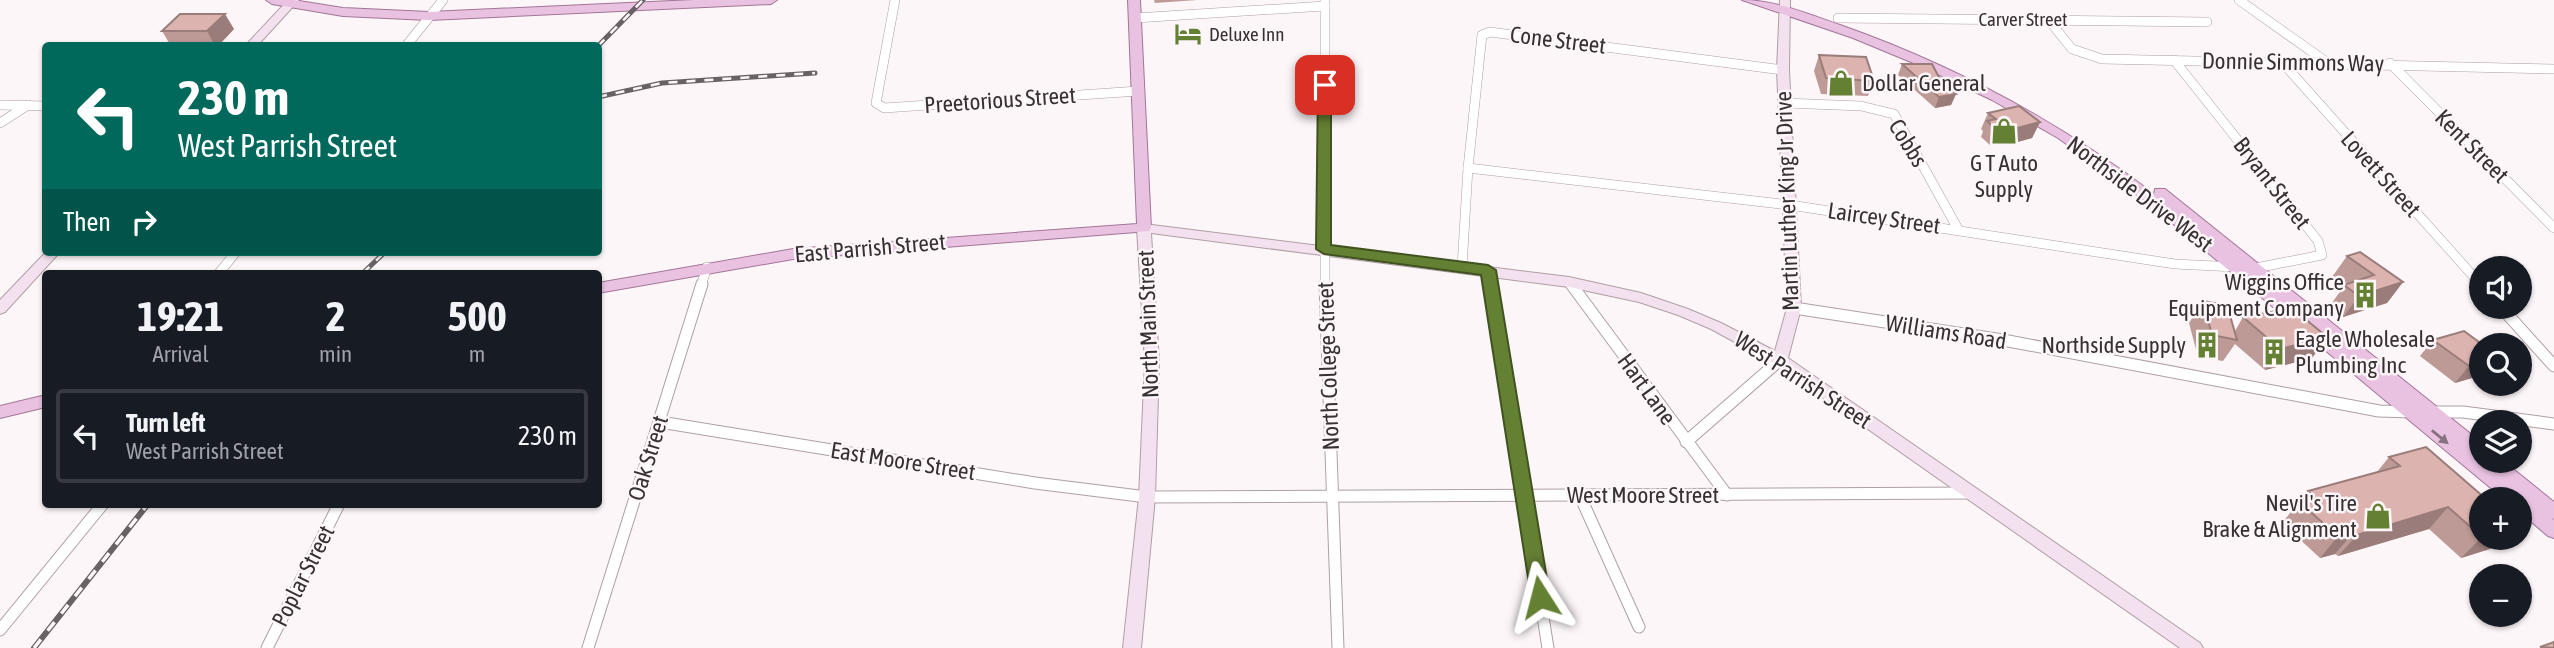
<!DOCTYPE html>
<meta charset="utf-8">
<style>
:root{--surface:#171b24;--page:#242831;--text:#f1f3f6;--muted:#9ea1a6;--line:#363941}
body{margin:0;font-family:"Asap Condensed",sans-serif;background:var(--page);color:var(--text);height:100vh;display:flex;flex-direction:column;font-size:26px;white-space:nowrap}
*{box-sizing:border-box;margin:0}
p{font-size:23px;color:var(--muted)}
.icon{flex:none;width:38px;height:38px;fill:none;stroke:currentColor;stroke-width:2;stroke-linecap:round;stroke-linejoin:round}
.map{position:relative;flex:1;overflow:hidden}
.panel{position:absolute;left:42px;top:270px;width:560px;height:238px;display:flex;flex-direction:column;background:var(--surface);border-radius:7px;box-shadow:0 2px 5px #0004}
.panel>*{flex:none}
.top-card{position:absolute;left:42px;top:42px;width:560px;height:214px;border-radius:7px;box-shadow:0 2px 5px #0004;background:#00695c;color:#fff;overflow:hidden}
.fabs{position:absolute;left:2469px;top:256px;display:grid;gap:14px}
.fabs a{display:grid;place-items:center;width:63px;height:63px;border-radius:50%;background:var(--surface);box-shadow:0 2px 5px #0004;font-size:35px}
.pin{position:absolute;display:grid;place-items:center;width:60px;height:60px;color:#fff;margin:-30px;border-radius:14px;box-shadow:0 4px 10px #0006}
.me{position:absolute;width:77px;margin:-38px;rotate:351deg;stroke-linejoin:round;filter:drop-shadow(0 0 5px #0008)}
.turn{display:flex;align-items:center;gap:24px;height:147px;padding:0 21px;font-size:32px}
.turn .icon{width:91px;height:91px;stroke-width:2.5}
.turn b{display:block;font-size:49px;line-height:60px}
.then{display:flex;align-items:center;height:66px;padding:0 21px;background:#0003;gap:14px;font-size:26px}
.eta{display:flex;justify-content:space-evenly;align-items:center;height:119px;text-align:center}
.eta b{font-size:42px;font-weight:700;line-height:49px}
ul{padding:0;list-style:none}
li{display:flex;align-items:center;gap:21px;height:94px;margin:0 14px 10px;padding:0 7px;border:4px solid var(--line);border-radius:7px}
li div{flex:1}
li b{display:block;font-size:26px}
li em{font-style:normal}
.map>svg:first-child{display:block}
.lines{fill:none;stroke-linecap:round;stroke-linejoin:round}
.street-far1-casing{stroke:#ae9fa3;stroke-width:10}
.street-casing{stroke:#ae9fa3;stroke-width:13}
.secondary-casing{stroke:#ae9fa3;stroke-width:2}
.primary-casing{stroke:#a27597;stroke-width:2}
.street-far1{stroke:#fff;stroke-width:9}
.street{stroke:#fff;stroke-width:11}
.secondary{fill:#f4e1f0;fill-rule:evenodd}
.primary{fill:#e9c2e1;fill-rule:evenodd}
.rail-far1-casing{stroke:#696264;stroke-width:5}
.rail-casing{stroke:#696264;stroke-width:6}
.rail-far1{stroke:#fdf6f8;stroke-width:2.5;stroke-dasharray:9;stroke-linecap:butt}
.rail{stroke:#fdf6f8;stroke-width:3.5;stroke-dasharray:11;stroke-linecap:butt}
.wall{fill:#bd9a96}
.shaded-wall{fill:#9a7d7a}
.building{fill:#dcb3af;stroke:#9a7d7a;stroke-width:2}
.oneway{fill:#887281}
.route{fill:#648033;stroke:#415321;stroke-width:2}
.labels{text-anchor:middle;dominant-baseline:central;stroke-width:5;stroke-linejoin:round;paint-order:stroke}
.far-street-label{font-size:19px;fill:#383133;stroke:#fdf6f8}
.far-poi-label{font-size:19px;fill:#383133;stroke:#fdf6f8;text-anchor:start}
.street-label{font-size:23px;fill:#383133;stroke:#fdf6f8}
.poi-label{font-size:23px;fill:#383133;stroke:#fdf6f8;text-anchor:end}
</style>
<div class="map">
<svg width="2554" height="648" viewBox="0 0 2554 648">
<rect width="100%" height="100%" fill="#fdf6f8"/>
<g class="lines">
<!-- street-far1 casing -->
<g class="street-far1-casing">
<g id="street-far1">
<polyline points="895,0 876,103 884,108 1139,91"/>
<polyline points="1325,0 1325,286"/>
<polyline points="2239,0 2325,61"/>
<polyline points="1135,18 1325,6"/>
<polyline points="1838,18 2207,22"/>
<polyline points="2048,19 2072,49 2102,59 2554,69"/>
<polyline points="406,46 443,0"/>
<polyline points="2282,62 2482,286"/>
<polyline points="2390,63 2554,228"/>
<polyline points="1785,103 1861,106 1894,114 1958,229"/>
<polyline points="0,105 46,106"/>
<polyline points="0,123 28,105"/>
<polyline points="1468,168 1790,205 2175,264 2256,268 2322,255 2318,241 2174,60"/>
<polyline points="1462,267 1468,168 1482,35 1490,32 1783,70"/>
<polyline points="1488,270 1491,286"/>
<polyline points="219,273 236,252"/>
<polyline points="1569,282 1572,286"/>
<polyline points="701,286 707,267"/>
</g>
</g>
<!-- street casing -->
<g class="street-casing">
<g id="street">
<polyline points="1325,284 1338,648"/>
<polyline points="1490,284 1548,648"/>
<polyline points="1571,284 1727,495"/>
<polyline points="2500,306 2554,366"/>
<polyline points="1794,308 2003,340 2379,411 2413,412"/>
<polyline points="2432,412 2463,412 2554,424"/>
<polyline points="660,422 1035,483 1147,497 1971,493"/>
<polyline points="1686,442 1780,360"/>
<polyline points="1580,496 1639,627"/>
<polyline points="0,630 103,504"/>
<polyline points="267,648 339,504"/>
<polyline points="588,648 702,284"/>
</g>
</g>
<!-- secondary casing -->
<g class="secondary-casing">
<g id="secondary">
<polygon points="288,0 299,0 257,46 245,46"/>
<polygon points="1780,0 1790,0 1789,70 1801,308 1788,358 2200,643 2203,648 2180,648 1775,364 1711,329 1678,315 1639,302 1569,287 1151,233 1159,362 1155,497 1141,648 1123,648 1139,497 1145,362 1137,228 1139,225 1144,224 1569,277 1641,293 1688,309 1721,323 1775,351 1787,308 1777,70"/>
<polygon points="46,252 60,252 5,312 0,314 0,300"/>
</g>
</g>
<!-- primary casing -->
<g class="primary-casing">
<g id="primary">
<polygon points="266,0 293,0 343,8 429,12 694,0 777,0 771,4 429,20 343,16 272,4"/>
<polygon points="1128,0 1140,0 1151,228 1149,231 793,259 598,293 598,283 793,249 1137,224"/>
<path d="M1742,0C1775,0 1808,14 1840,25C1954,65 2058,121 2154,194L2155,189H2165L2482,443V459H2479L2482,461L2502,460L2554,502V519L2551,518L2554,520V538L2548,536L2520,512V499H2504L2148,203L2058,138L1992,100L1923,67L1853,38Z"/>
<polygon points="46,395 46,407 0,418 0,406"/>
</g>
</g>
<!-- street-far1 -->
<use href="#street-far1" class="street-far1"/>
<!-- street -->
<use href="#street" class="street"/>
<!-- secondary -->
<use href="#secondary" class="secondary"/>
<!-- primary -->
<use href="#primary" class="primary"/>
<!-- rail-far1 casing -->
<g class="rail-far1-casing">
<g id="rail-far1">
<polyline points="598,46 643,0"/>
<polyline points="598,97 662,83 815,73"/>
<polyline points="363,273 385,252"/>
</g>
</g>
<!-- rail casing -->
<g class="rail-casing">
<polyline id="rail" points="34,648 148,504"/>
</g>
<!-- rail-far1 -->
<use href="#rail-far1" class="rail-far1"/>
<!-- rail -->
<use href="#rail" class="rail"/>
</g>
<!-- wall -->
<g class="wall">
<polygon points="1154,0 1197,0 1155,3"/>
<polygon points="234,29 218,46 171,46 162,31"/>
<polygon points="1819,55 1874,81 1868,96 1821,94 1814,71"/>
<polygon points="1902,64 1941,81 1956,94 1951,105 1935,108 1898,75"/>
<polygon points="1988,113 2040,122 2032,138 2003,146 2000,144 1991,146 1981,137 1983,131 1981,129"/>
<polygon points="2347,256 2403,282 2387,303 2343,317 2329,307 2344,286 2332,277"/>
<polygon points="2203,301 2235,331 2243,317 2327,337 2312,358 2265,370 2235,344 2223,361 2198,357 2189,323"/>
<polygon points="2433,340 2482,375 2455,383 2420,356"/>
<polygon points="2426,447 2482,537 2505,537 2496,547 2461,558 2429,529 2338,556 2335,554 2320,558 2282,523 2308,491 2377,472 2389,457"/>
</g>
<!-- shaded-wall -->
<g class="shaded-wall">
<polygon points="225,14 234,29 218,46 215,46 207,31"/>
<polygon points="1956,94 1951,105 1935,108 1939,97"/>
<polygon points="2040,122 2032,138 2003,146 2010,130"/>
<polygon points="2007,128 2000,144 1991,146 1998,130"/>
<polygon points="2403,282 2387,303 2343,317 2359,296"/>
<polygon points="2327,337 2312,358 2265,370 2280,349"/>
<polygon points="2482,363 2482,375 2455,383 2469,366"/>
<polygon points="2448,507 2429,529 2338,556 2357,535"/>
<polygon points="2354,532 2335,554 2320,558 2338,536"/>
<polygon points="2482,537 2505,537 2496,547 2461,558"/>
</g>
<!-- building -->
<g class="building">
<polygon points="180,14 225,14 207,31 162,31"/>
<polygon points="1819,55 1866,57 1874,81 1826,78"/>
<polygon points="1902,64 1932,64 1941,81 1956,94 1939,97"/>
<polygon points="2019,106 2040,122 2010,130 2007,128 1998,130 1987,121 1996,119 1988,113"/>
<polygon points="2360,252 2403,282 2359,296 2344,285 2374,275 2347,256"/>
<polygon points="2203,301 2227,305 2237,340 2212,335"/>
<polygon points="2292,308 2327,337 2280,349 2243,317"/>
<polygon points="2464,331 2483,345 2482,345 2482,363 2469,366 2433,340"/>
<polygon points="2426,447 2486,499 2482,499 2482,537 2448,507 2357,535 2354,532 2338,536 2299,502 2315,498 2308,491 2400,466 2389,457"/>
<polygon points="2554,642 2554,648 2540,647"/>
</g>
<!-- one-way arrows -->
<defs><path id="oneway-solid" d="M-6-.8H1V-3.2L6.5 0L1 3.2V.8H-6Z" transform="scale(1.75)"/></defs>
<use class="oneway" href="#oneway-solid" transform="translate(2440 437) rotate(39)"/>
<!-- route -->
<polygon class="route" points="1325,81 1331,85 1331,245 1488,265 1496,270 1550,597 1547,603 1540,605 1534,603 1531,597 1481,275 1324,254 1316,249 1318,85"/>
<!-- icons -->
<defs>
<g id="hotel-bare" transform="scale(2.1)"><path d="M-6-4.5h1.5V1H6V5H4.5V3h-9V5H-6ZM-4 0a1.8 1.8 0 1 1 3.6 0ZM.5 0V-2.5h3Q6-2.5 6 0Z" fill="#648033" stroke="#fdf6f8" stroke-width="2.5" paint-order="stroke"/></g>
<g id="shop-bare" transform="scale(2.1)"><path d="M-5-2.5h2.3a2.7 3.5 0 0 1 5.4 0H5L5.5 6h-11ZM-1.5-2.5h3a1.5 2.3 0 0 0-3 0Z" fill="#648033" stroke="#fdf6f8" stroke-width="2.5" paint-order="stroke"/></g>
<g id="building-bare" transform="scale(2.1)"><path d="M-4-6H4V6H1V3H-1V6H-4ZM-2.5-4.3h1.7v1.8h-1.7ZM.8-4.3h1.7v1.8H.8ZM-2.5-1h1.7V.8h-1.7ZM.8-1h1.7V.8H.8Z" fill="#648033" stroke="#fdf6f8" stroke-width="2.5" paint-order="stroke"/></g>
</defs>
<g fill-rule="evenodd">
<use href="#hotel-bare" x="1188" y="34"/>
<use href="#shop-bare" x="1841" y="83"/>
<use href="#shop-bare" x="2004" y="131"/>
<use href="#building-bare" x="2365" y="295"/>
<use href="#building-bare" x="2207" y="345"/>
<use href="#building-bare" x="2274" y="352"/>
<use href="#shop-bare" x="2378" y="516"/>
</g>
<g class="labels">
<!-- far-street labels -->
<g class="far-street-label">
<text x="2023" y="19">Carver Street</text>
</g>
<!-- far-poi labels -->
<g class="far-poi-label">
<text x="1209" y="34">Deluxe Inn</text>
</g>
<!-- street labels -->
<g class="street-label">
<text transform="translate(1558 40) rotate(7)">Cone Street</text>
<text transform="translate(2293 62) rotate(1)">Donnie Simmons Way</text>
<text transform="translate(1000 100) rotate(-4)">Preetorious Street</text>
<text transform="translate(1908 143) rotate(58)">Cobbs</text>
<text transform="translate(2472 146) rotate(45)">Kent Street</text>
<text transform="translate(2381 174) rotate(48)">Lovett Street</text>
<text transform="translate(2272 183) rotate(52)">Bryant Street</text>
<text transform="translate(2140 194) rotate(37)">Northside Drive West</text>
<text transform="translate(1787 201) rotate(-92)">Martin Luther King Jr Drive</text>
<text transform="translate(1884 218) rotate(8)">Laircey Street</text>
<text transform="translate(870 248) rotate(-5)">East Parrish Street</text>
<text transform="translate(1148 324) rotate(-92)">North Main Street</text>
<text transform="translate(1946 332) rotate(9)">Williams Road</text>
<text transform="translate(1328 366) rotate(-92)">North College Street</text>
<text transform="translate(1803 380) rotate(33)">West Parrish Street</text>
<text transform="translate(1647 389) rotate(54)">Hart Lane</text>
<text transform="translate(648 458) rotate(-73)">Oak Street</text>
<text transform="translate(903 461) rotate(9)">East Moore Street</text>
<text x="1643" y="495">West Moore Street</text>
<text transform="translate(303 576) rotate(-63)">Poplar Street</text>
</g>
<!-- poi labels -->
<g class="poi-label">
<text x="1862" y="83" text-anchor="start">Dollar General</text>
<text x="2004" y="163" text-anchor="middle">G T Auto<tspan x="2004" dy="26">Supply</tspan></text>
<text x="2344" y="282">Wiggins Office<tspan x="2344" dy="26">Equipment Company</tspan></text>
<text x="2295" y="339" text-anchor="start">Eagle Wholesale<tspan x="2295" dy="26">Plumbing Inc</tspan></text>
<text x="2186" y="345">Northside Supply</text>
<text x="2357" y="503">Nevil's Tire<tspan x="2357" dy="26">Brake &amp; Alignment</tspan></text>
</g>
</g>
</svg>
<div class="fabs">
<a><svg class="icon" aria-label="sound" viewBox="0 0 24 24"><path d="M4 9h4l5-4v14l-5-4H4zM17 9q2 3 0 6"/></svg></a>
<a><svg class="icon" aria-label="search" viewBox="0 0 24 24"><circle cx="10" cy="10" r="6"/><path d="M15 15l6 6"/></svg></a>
<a><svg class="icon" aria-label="layers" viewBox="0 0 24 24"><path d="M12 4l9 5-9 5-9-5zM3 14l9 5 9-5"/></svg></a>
<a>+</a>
<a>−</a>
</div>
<div class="pin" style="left:1325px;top:85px;background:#d93025"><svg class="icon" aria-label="arrive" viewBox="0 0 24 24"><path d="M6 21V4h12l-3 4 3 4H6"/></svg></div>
<svg class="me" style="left:1540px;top:597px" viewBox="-20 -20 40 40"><path d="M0-17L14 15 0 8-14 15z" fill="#648033" stroke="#fff" stroke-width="4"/></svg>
<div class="top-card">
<div class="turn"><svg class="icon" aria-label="left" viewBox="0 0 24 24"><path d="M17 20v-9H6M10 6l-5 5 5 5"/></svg><div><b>230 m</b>West Parrish Street</div></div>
<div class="then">Then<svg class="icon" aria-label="right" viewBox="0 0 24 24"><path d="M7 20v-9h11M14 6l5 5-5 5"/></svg></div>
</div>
<section class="panel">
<div class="eta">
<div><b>19:21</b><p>Arrival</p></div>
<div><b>2</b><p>min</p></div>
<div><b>500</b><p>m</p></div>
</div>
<ul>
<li><svg class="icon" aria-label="left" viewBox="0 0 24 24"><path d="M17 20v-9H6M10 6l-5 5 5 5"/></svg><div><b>Turn left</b><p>West Parrish Street</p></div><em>230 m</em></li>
</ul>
</section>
</div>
